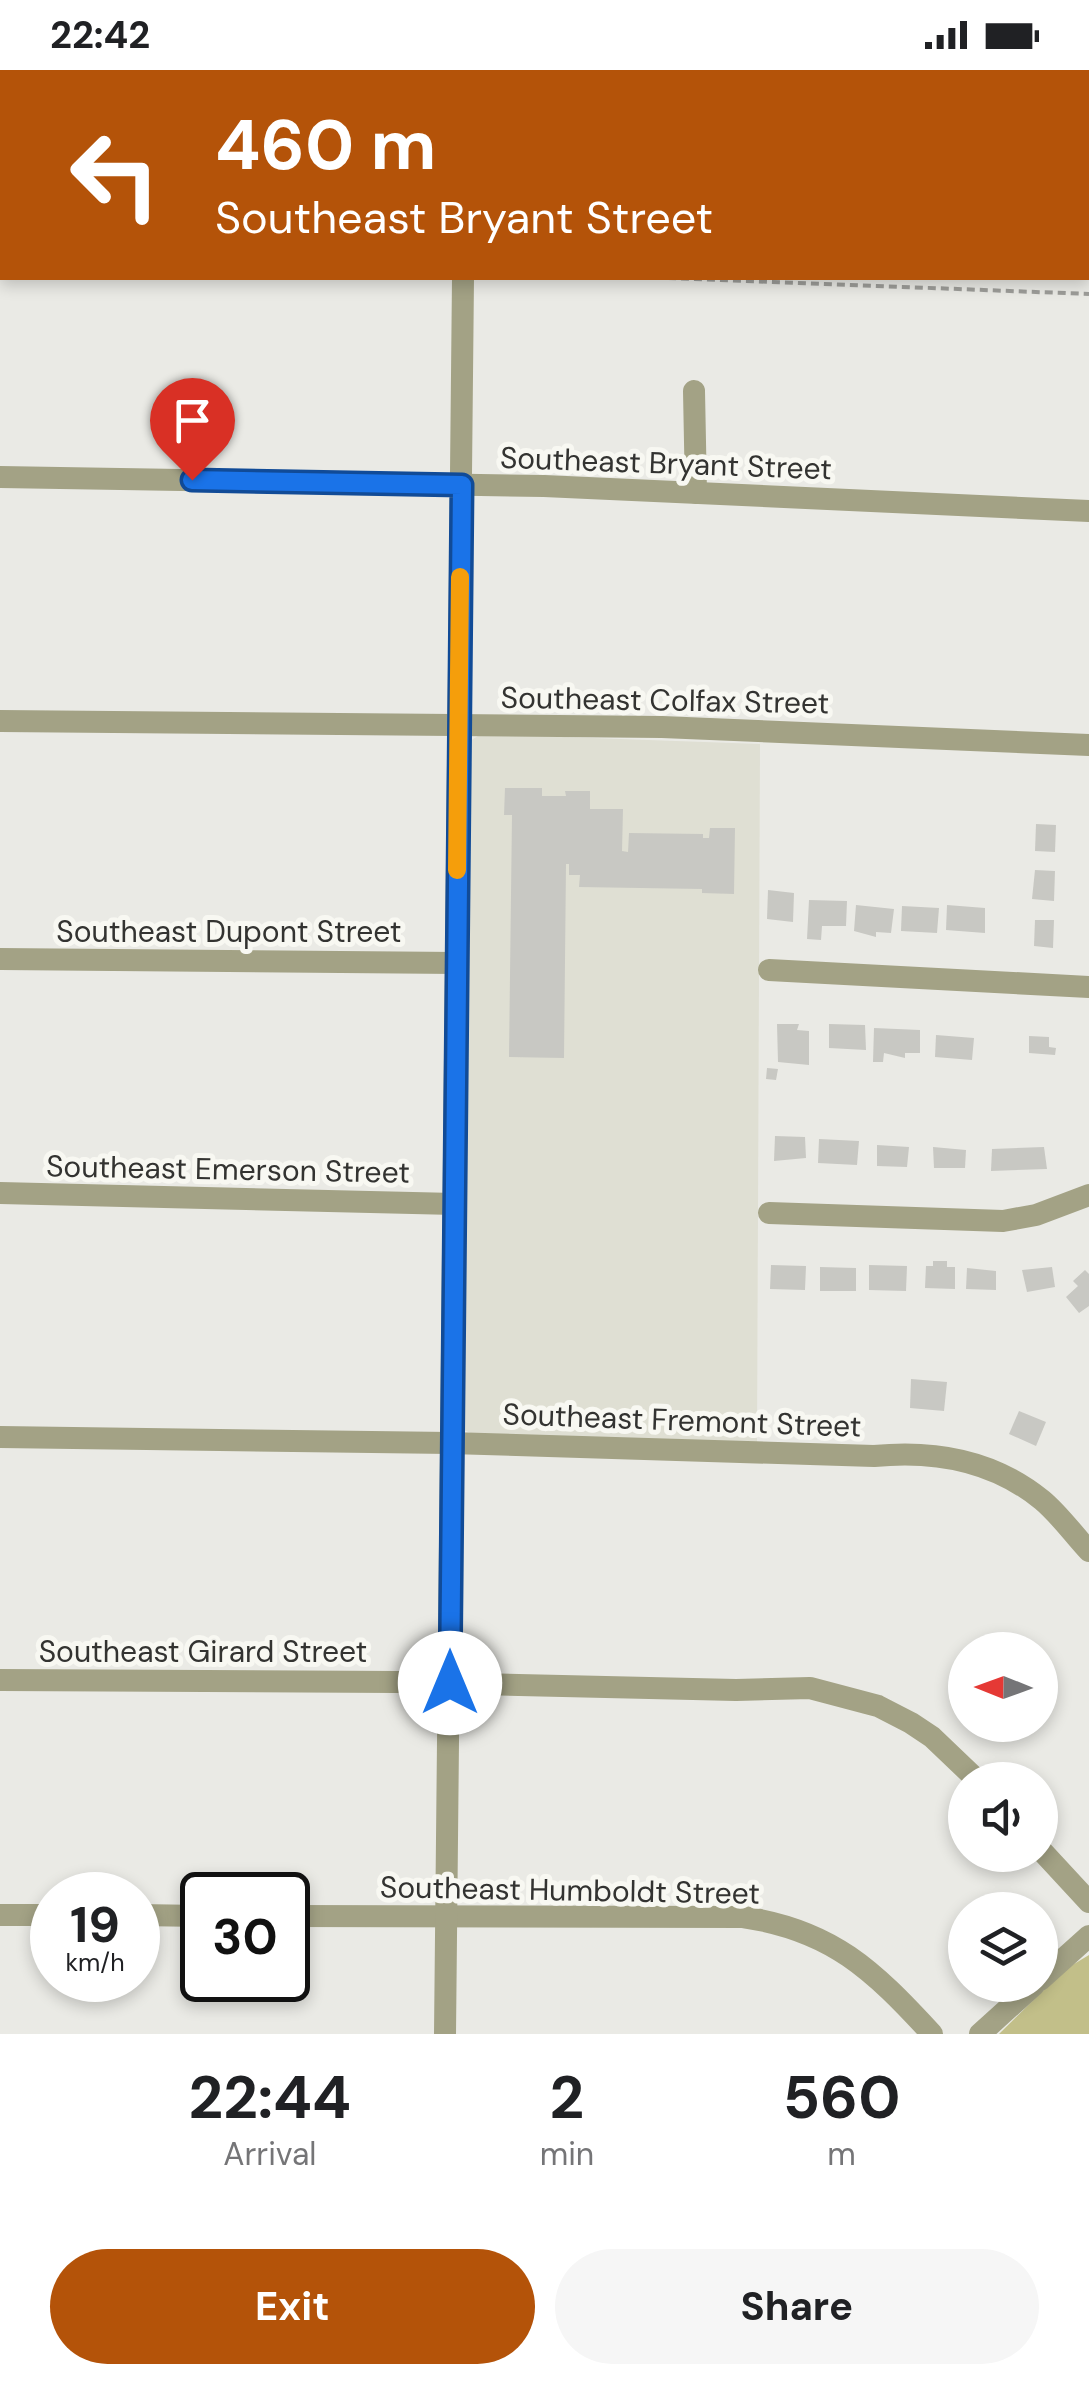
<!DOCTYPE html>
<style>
:root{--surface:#fff;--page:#f6f6f6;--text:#202124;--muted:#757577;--accent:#b45309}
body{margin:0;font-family:"DM Sans",sans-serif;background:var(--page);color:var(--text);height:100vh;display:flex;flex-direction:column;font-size:38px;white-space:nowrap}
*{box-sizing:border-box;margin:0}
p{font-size:32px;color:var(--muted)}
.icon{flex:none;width:55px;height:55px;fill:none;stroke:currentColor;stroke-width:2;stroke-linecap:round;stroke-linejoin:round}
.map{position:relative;height:1964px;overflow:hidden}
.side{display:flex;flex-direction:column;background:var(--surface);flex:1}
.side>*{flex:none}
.top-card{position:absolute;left:0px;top:0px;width:1090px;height:210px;box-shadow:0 5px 15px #0003;background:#b45309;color:#fff;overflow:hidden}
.needle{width:65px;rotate:271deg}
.controls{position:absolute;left:948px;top:1562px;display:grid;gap:20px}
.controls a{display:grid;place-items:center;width:110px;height:110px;border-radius:50%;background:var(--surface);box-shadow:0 5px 15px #0003;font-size:50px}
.speed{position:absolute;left:30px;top:1802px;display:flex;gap:20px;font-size:50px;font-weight:700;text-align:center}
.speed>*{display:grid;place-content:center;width:130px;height:130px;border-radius:50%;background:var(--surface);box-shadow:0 5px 15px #0003;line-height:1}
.speed small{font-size:25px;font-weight:400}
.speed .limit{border:5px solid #111;border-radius:15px;background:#fff;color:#111}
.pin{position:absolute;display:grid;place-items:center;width:85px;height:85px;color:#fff;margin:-102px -42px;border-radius:50% 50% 50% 0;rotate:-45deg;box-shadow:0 0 10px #0007}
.pin .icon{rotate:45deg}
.me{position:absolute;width:110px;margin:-55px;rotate:0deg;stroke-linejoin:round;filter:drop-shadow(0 0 8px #0008)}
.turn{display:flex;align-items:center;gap:35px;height:210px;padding:0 50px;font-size:45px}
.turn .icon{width:130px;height:130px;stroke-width:2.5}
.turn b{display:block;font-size:70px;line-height:85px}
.eta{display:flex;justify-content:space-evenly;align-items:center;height:170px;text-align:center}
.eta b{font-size:60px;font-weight:700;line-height:70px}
.action{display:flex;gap:20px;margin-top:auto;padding:20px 50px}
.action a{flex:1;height:115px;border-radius:60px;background:var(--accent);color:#fff;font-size:40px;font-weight:700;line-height:115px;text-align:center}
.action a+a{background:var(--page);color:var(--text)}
.status{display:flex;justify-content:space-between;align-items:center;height:70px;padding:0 50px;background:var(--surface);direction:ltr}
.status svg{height:28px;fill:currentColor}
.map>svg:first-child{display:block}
.built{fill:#dfdfd3}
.green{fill:#c2bf89}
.building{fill:#c8c8c3}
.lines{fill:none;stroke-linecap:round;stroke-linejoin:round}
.path{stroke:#9d9d99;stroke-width:4;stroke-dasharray:8 5;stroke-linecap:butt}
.minor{stroke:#a3a285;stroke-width:22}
.major{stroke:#69662d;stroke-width:25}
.route-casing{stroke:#114b97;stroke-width:25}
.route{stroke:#1a73e8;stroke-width:18}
.slow{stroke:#f59e0b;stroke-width:18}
.labels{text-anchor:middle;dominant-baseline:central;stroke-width:10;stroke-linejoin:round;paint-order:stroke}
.street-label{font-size:30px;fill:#333331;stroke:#f8f8f2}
</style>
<div class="status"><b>22:42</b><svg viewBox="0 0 49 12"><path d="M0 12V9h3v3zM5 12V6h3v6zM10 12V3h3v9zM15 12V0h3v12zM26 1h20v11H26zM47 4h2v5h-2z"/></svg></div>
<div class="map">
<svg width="1089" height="1964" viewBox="0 0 1089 1964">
<rect width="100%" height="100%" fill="#eaeae5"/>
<!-- built -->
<polygon class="built" points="481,664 760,674 757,1372 473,1364 464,1360 461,1350 466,678 470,671"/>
<!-- green -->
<g class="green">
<polygon points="0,0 764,0 2,2 2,143"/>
<polygon points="1089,1885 1089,1964 999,1964 1064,1900"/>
</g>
<!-- building -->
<g class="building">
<polygon points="505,718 542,718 542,726 566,726 565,721 590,721 590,739 623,739 622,781 628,782 629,763 703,764 703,768 709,768 710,758 735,758 734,824 702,823 702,819 579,817 580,805 569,805 569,794 566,794 564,988 509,987 512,745 504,745"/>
<polygon points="1036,754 1056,755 1055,782 1035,781"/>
<polygon points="1035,800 1055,801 1054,831 1032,829"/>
<polygon points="768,820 794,823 793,852 767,849"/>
<polygon points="809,830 847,831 846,856 822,856 821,870 807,869"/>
<polygon points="856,835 894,839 891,863 876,862 876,867 854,861"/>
<polygon points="947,835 985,838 985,863 946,860"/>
<polygon points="902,836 939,838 937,863 901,861"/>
<polygon points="1035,850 1054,850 1053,878 1034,876"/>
<polygon points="777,954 799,954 797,960 809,961 809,995 778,992"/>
<polygon points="829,954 865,955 866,980 829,978"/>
<polygon points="874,958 920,960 920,983 905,983 905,988 884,983 883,992 873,992"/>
<polygon points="936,965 974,968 972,990 935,987"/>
<polygon points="1029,966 1049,967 1049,977 1056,978 1055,985 1029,983"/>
<polygon points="767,998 778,999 776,1010 766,1009"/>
<polygon points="775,1066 805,1067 806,1088 774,1091"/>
<polygon points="819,1069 859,1071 857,1095 818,1093"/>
<polygon points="877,1075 909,1077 907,1097 877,1096"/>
<polygon points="933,1077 966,1080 965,1098 934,1098"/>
<polygon points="1044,1077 1047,1099 991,1101 992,1079"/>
<polygon points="933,1191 947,1191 947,1197 955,1197 955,1219 925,1218 926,1196 933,1196"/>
<polygon points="771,1195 806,1196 805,1220 770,1219"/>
<polygon points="869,1195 907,1196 906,1221 869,1220"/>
<polygon points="820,1197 856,1198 856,1221 820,1221"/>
<polygon points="1052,1197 1055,1217 1027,1222 1022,1200"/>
<polygon points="967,1198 996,1201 996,1220 966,1219"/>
<polygon points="1085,1200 1089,1204 1089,1236 1079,1243 1066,1227 1078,1216 1073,1211"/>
<polygon points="911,1309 947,1312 944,1341 910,1338"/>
<polygon points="1019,1341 1046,1352 1036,1376 1009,1364"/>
</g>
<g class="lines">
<!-- path -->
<g class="path">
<polyline points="0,195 2,195"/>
<polyline points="668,208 1089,224"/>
</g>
<!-- minor -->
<g class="minor">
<polyline points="908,2 909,0"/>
<polyline points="694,321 696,423"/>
<polyline points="0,407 544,416 1089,441"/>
<polyline points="0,651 662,657 1089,675"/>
<polyline points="0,889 457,893"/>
<polyline points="769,900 1089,917"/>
<polyline points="0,1123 455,1134"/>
<polyline points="769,1143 1003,1151 1036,1145 1089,1125"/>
<path d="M0,1367L450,1373L874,1386C935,1380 993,1390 1042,1430C1060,1445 1073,1464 1089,1481"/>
<polyline points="0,1610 396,1612 736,1620 810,1618 878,1636 911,1653 932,1667 977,1710"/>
<polyline points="1040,1779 1089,1832"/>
<polyline points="0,1845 52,1845"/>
<polyline points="138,1845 202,1846"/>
<path d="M288,1846L743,1847C832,1860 873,1900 932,1964"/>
<polyline points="1040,1910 1089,1866"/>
<polyline points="445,1964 463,208"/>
<polyline points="980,1964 1034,1915"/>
</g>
<!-- major -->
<g class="major">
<polyline points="0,163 2,163"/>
<polyline points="1088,195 1089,195"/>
</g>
</g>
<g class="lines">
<!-- route casing -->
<g class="route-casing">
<polyline id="route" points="192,410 462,415 450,1613"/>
</g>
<!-- route -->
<use href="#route" class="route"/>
<!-- slow -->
<polyline class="slow" points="457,800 460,507"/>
</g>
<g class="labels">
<!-- street labels -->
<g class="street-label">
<text transform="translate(666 393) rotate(2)">Southeast Bryant Street</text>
<text transform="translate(665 630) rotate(1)">Southeast Colfax Street</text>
<text x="229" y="861">Southeast Dupont Street</text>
<text transform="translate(228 1099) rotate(1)">Southeast Emerson Street</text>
<text transform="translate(682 1350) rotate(2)">Southeast Fremont Street</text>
<text x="203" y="1581">Southeast Girard Street</text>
<text transform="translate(570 1820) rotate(1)">Southeast Humboldt Street</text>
</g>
</g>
</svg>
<div class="controls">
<a><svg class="needle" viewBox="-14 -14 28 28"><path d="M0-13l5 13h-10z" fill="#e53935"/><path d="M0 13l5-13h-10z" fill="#757577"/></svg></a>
<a><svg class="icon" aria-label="sound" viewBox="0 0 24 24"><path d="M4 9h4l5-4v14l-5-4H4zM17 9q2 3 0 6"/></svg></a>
<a><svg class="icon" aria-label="layers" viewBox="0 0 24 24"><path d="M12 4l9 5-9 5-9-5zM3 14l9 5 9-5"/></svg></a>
</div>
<div class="speed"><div>19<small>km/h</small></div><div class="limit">30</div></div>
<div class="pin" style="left:192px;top:410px;background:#d93025"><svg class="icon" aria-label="arrive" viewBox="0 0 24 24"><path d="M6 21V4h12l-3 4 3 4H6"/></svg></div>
<svg class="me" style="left:450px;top:1613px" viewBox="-20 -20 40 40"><circle r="19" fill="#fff"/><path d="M0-13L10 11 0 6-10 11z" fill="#1a73e8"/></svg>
<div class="top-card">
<div class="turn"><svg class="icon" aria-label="left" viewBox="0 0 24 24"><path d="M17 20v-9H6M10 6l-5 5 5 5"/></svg><div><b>460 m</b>Southeast Bryant Street</div></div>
</div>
</div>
<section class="side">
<div class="eta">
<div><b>22:44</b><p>Arrival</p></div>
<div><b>2</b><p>min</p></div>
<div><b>560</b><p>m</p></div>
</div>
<div class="action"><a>Exit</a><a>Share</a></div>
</section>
